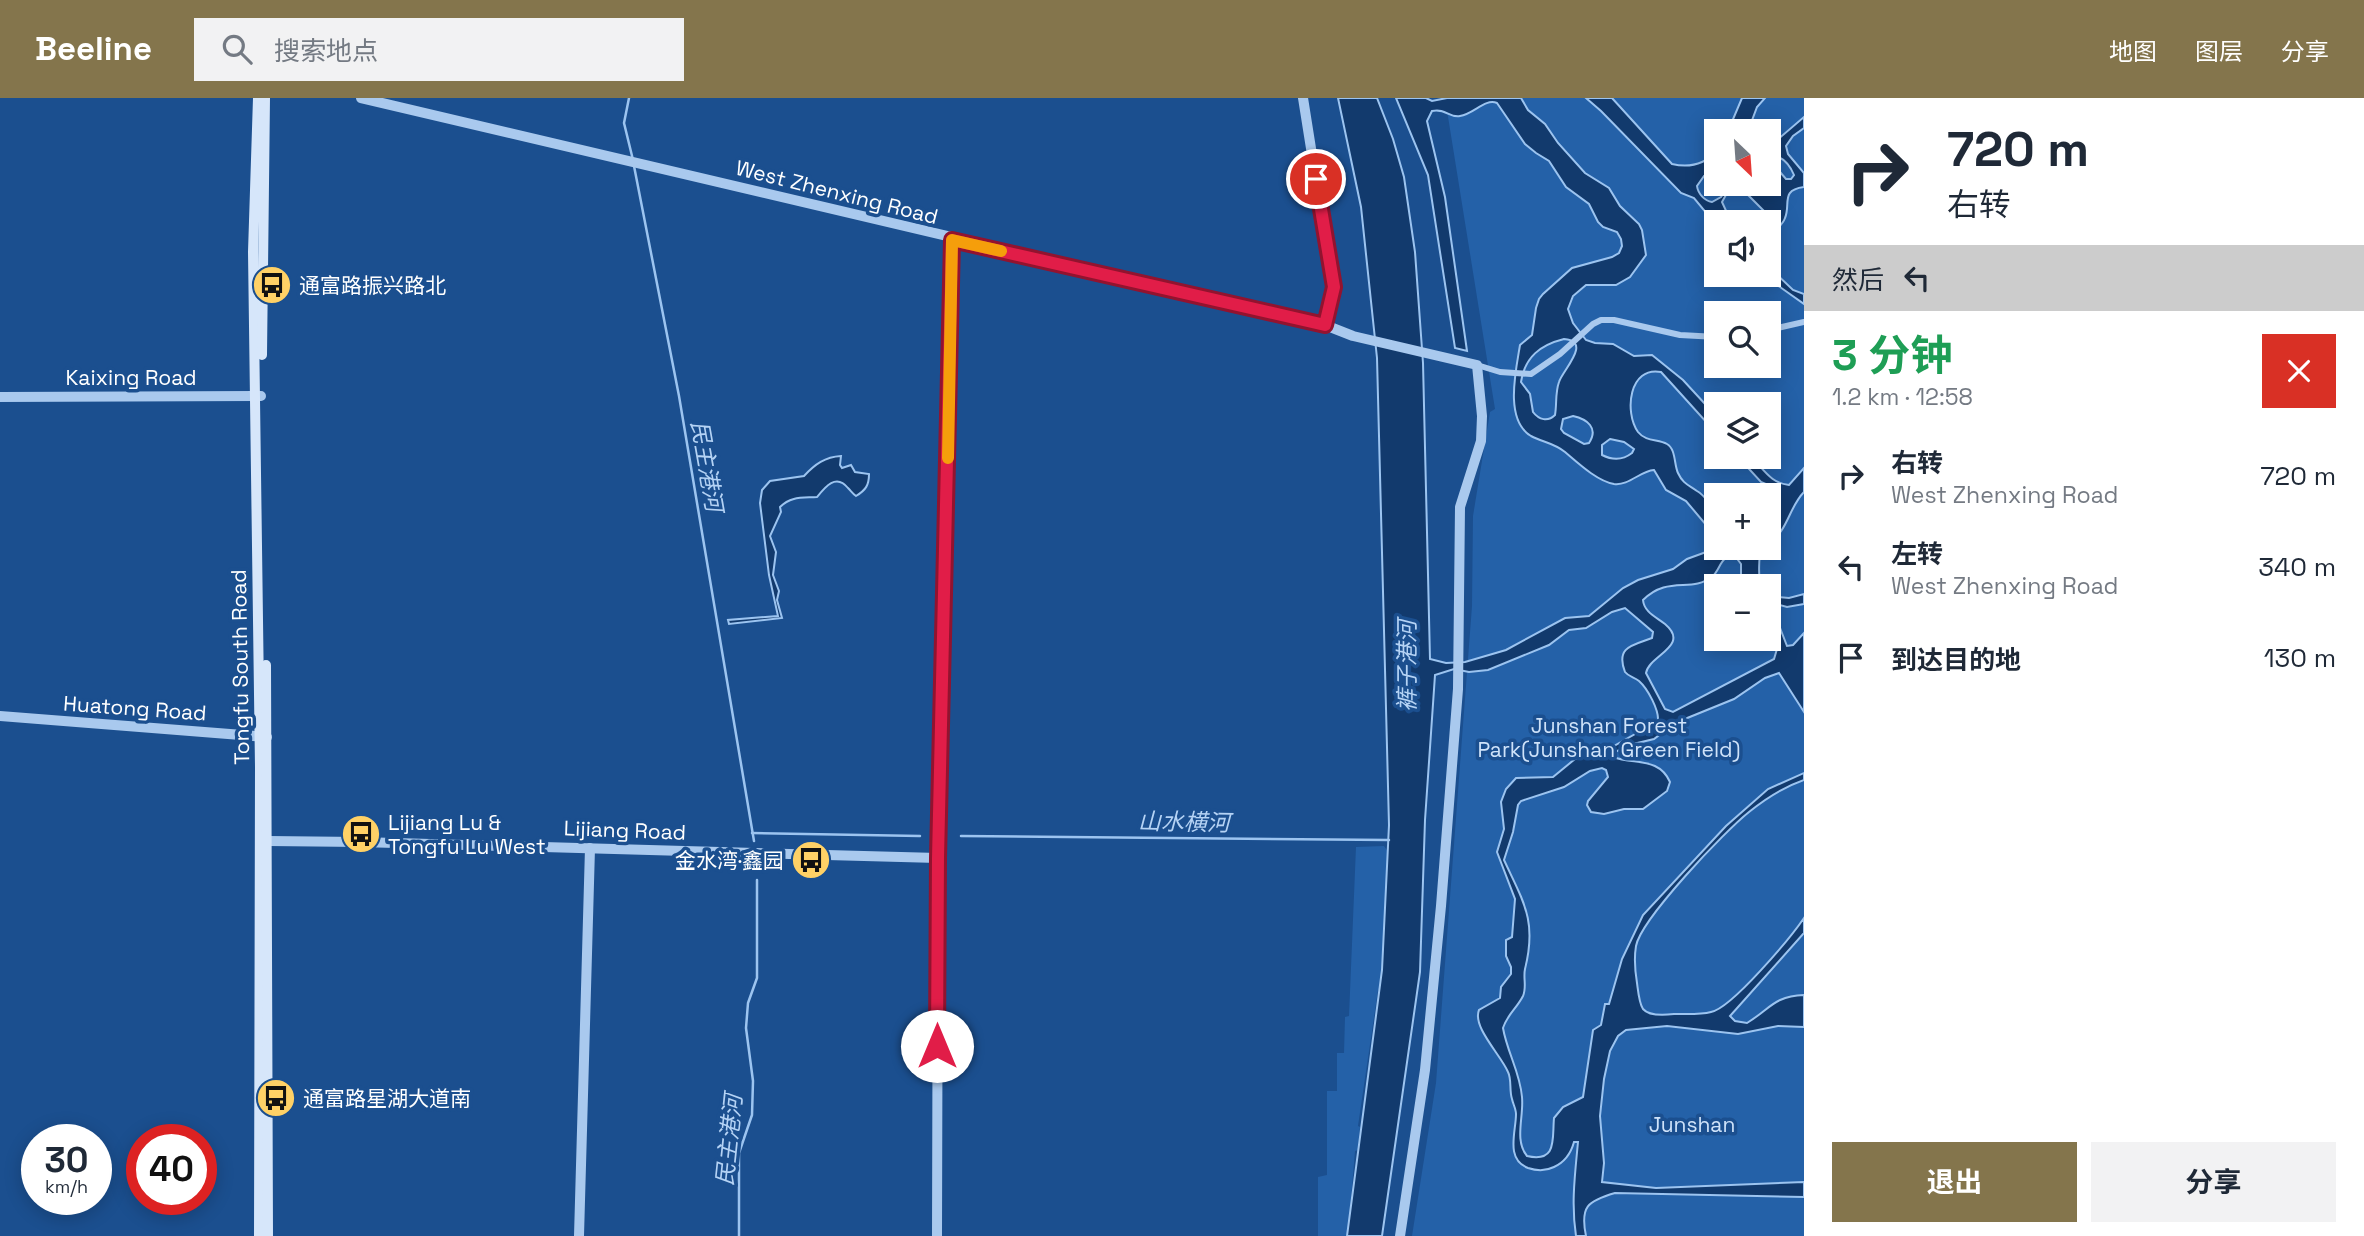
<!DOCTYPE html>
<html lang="zh">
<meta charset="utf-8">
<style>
:root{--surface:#fff;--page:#f2f2f3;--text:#1f2937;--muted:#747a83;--accent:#84754c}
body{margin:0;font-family:"Space Grotesk","Noto Sans SC",sans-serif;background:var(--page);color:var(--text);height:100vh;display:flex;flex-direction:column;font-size:26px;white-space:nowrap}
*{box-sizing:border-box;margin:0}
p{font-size:23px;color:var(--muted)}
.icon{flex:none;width:38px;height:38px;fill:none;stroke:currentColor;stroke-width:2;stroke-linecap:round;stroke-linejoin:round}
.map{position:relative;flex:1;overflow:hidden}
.details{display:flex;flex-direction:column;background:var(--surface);width:560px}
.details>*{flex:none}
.top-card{background:#fff;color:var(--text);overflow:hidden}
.needle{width:46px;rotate:155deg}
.controls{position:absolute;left:1704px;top:21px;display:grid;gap:14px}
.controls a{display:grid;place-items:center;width:77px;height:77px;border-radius:0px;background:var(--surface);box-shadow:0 4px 18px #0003;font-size:35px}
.speed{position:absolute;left:21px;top:1026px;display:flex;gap:14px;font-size:35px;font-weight:700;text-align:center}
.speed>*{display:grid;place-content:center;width:91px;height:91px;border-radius:50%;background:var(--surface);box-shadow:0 4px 18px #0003;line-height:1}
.speed small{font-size:18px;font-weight:400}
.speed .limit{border:10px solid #d22;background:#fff;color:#111}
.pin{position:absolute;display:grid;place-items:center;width:60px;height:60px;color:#fff;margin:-30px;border:4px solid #fff;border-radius:50%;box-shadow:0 2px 7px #0007}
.me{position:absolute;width:77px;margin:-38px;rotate:0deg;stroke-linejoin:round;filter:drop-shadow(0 0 5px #0008)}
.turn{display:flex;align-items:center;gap:24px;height:147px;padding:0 28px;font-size:32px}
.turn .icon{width:91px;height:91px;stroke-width:2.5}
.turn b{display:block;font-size:49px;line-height:60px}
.then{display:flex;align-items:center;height:66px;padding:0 28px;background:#0003;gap:14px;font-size:26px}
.round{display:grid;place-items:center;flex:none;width:74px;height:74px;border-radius:0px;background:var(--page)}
.headline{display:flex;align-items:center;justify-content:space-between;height:119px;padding:0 28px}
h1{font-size:42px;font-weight:700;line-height:52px;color:#1e9e55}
.primary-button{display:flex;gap:14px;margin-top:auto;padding:14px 28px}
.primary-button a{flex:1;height:80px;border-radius:0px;background:var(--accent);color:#fff;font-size:28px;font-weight:700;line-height:80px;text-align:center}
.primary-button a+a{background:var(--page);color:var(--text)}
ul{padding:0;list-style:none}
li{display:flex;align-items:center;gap:21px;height:91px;padding:0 28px}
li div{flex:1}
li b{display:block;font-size:26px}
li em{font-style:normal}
header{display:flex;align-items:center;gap:42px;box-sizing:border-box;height:98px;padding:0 35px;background:var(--accent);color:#fff}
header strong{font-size:33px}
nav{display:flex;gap:38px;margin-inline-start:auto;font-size:24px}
.search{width:490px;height:63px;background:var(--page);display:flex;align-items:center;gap:18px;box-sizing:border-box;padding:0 24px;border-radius:0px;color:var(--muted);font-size:26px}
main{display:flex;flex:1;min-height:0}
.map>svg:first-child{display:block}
.green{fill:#2461a8;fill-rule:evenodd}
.water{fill:#123a6d;stroke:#9cc4f0;stroke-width:2;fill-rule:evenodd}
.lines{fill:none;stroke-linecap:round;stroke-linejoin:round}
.stream{stroke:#9cc4f0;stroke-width:2.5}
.pedestrian{stroke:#a9c9ee;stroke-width:6}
.tertiary{stroke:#a9c9ee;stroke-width:10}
.secondary{stroke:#d6e6fa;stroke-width:10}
.route-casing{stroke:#92132f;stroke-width:18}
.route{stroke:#e11d48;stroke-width:12}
.slow{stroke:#f59e0b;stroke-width:12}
.labels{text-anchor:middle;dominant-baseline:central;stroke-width:7;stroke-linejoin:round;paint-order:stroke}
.street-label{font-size:21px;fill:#fff;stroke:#1b4f8f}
.poi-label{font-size:21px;fill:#fff;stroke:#1b4f8f;text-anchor:start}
.park-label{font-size:21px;fill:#cfe3fa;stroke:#1b4f8f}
.water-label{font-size:23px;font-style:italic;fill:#b5d3f5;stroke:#1b4f8f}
</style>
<header>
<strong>Beeline</strong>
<div class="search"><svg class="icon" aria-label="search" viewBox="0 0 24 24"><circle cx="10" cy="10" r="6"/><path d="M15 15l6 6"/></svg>搜索地点</div>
<nav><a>地图</a><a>图层</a><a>分享</a></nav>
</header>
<main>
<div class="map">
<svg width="1804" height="1138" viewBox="0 0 1804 1138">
<rect width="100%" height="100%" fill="#1b4f8f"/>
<!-- green -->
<g class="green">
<path d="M1445,0H1804V1138H1412L1436,985L1472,508L1473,418L1490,314L1495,311ZM1717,33H1769V86H1717ZM1717,124H1769V177H1717ZM1717,215H1769V268H1717ZM1717,306H1769V359H1717ZM1717,397H1769V450H1717ZM1717,488H1769V541H1717Z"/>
<polygon points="1384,748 1389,755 1383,878 1381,891 1378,892 1358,1028 1360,1029 1358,1052 1355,1053 1348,1138 1318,1138 1318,1079 1327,1077 1327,993 1337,993 1337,955 1344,955 1345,919 1349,918 1356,749"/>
</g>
<!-- water -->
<g class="water">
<path d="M1338,0H1377L1393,41L1404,79L1415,154L1423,265L1430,561L1446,565L1465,564L1506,552L1565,520L1589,518L1623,490L1638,482L1673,471L1687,461L1717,450H1761C1759,459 1758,479 1761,488H1741V466L1735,458C1720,457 1721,471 1712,479C1691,495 1668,477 1643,502C1644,514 1656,519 1665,526C1691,548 1649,557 1646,575L1665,611L1673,614L1774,561L1777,551L1769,527V498L1789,500L1804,496V506L1787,509L1780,507L1773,512L1787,548L1793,547L1804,535V614L1779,575L1765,580L1734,601L1675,625L1654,641L1629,647L1613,655V659C1635,667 1659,659 1670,684L1667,693L1643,711H1624L1604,716L1591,714L1587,707L1588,703L1608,679L1606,672L1602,670L1590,673L1564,689L1521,703L1518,707L1513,734L1504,762C1524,805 1537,823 1525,871C1523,880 1527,889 1523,898C1517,910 1507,917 1503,930C1507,954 1520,974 1522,999C1524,1019 1514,1042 1527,1058C1558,1065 1552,1040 1554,1020L1563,1009L1583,999L1593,932L1601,927L1605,906H1609L1622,861L1643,817L1726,728L1768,691L1804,675V682C1784,689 1765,701 1749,714C1725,733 1641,821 1636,848C1634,860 1635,873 1637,885C1638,892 1639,905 1643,911C1649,918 1666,917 1674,916C1686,916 1700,917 1711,914C1732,910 1791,839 1804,820V835L1730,918L1735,923L1747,925C1770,911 1774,898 1804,897V929L1778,928L1738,936L1667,928L1626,932L1618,938L1610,953L1604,981L1600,1018L1604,1065L1602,1084L1656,1090L1804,1084V1099L1615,1095C1587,1103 1580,1109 1586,1138H1576C1571,1106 1575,1076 1578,1044H1574C1571,1055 1565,1064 1554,1069C1546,1073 1537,1073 1528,1070C1505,1061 1516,1034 1516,1016C1516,1011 1513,1006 1512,1001C1509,992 1512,982 1508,974C1501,957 1472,929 1479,912L1500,900L1501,889L1511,876V869L1506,858V842L1512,839L1515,801L1497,754L1504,731L1501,704L1506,691L1516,680L1553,679L1575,661L1605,653L1658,623C1659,612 1648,591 1639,583C1634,579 1629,579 1625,574C1615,548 1634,547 1652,540L1653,534L1625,510L1612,514L1586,530L1569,532L1549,547L1488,572L1469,574L1454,571L1435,577L1425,722L1420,874L1382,1138H1347L1382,872L1389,727L1377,260L1361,109Z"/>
<path d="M1396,0H1426L1432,3L1447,0H1521L1528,12L1545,26L1558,45L1585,75L1609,90L1620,108L1639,126L1642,132L1646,157L1630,179L1616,187H1586L1573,198L1568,211L1573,225L1586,242L1595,245L1613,246L1634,258L1652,257L1683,282L1717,319V336L1661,274C1629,268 1624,314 1638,334C1646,344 1658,341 1667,346C1676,351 1674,367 1678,375C1683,386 1689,387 1697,393C1704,397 1715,411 1717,418C1719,424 1717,433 1717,440L1686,403L1666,392L1654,372C1640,373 1629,388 1614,386C1597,383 1578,365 1565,354C1554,345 1542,344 1531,338C1504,322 1516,272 1520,247L1532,237L1536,210L1539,201L1543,196L1572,170L1612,159L1619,155L1622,148L1621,141L1617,134L1603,129L1598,124L1589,106L1566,89L1549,63L1536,55L1525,46L1497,5C1485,0 1474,16 1460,18C1449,20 1446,10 1432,13L1427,23L1445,99L1467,253L1455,250L1428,77ZM1564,241C1593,243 1562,273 1559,284C1555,295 1557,306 1555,317C1548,324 1539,322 1533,314L1530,296L1521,284C1525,259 1540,247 1564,241ZM1573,318C1587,321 1599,330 1589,345L1584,346L1564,335L1561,331L1563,321ZM1610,341L1624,344L1634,351L1632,355C1623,362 1612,362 1602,357V347Z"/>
<path d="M1586,0H1612L1672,66C1689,70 1704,67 1717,53V71L1704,78L1697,88C1698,96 1705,103 1712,104L1721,99L1730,86H1769V61L1786,81H1791L1794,77C1790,67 1784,60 1774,57L1769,59V49L1804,19V30L1793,38L1786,48L1788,56L1804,75V89C1780,92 1791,106 1785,120C1782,129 1772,133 1769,143V124H1767L1769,118L1741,90L1727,95L1722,104L1727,115L1736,124H1717V128L1694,100L1681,95L1601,13Z"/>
<polygon points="1742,0 1765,0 1757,9 1748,33 1728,33"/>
<polygon points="1769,169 1793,192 1804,196 1804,206 1763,177 1769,177"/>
<path d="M841,358L840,367L842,370L851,367L855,374L869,376C869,387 866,392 856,398C853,396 851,393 848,390C836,375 825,389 817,399C802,400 791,398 780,409L781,414L770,438L776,454L773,477L779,493L777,502L782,520L729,526L728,522L778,518L769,477L760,405L762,392L770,383L804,378C815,366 825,359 841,358Z"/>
<path d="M1738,359H1751C1764,371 1770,385 1789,387L1804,370V394C1789,409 1788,433 1769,445V421L1779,396L1773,389L1761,384Z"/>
</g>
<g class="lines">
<!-- stream -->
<g class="stream">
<polyline points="629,0 624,25 633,62"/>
<polyline points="634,68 679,298 754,743"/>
<polyline points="752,735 920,738"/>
<polyline points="961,738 1389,742"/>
<polyline points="739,1138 739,1055 752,1017 753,983 746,930 748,905 757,880 757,782"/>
</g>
<!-- pedestrian -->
<g class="pedestrian">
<polyline points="1769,232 1804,224"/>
<polyline points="1477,267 1500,274 1531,276 1560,256 1593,226 1601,222 1614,222 1680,237 1717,239"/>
</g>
<!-- tertiary -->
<g class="tertiary">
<path d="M361,0C682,77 1003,154 1325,227L1333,189L1303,0"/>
<polyline points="1325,227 1353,238 1477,267 1482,318 1481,343 1460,409 1458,591 1441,808 1425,972 1400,1138"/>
<polyline points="0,299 261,298"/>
<polyline points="0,618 267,639"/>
<polyline points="268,743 360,744 938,760"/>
<polyline points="579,1138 590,750"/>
<polyline points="937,1138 938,760 952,142"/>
</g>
<!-- secondary -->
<g class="secondary">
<polyline points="258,0 253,154 260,669 259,1138"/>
<polyline points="262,257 265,0"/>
<polyline points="266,567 268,1138"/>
</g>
</g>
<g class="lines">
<!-- route casing -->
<g class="route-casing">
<polyline id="route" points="937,948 938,760 952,142 1325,227 1334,189 1316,81"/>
</g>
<!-- route -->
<use href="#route" class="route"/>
<!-- slow -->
<polyline class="slow" points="948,360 952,142 1001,153"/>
</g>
<!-- icons -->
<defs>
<g id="bus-disc" transform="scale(2.0125)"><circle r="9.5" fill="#ffd166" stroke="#1b4f8f"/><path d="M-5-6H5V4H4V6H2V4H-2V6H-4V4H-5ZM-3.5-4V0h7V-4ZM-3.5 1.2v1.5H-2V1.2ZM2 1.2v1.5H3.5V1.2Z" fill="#111"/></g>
</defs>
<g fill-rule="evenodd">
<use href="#bus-disc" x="272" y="187"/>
<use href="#bus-disc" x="361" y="736"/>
<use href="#bus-disc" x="811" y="762"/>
<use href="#bus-disc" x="276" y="1000"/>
</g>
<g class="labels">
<!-- street labels -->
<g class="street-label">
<text transform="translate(837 94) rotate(14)">West Zhenxing Road</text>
<text x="131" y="279">Kaixing Road</text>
<text transform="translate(240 569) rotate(-91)">Tongfu South Road</text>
<text transform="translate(135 610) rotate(4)">Huatong Road</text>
<text transform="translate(625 732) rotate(2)">Lijiang Road</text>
</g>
<!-- poi labels -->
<g class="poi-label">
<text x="299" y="187">通富路振兴路北</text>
<text x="388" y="724">Lijiang Lu &amp;<tspan x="388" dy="24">Tongfu Lu West</tspan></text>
<text x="784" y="762" text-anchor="end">金水湾·鑫园</text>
<text x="303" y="1000">通富路星湖大道南</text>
</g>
<!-- park labels -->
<g class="park-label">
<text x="1609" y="627">Junshan Forest<tspan x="1609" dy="24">Park(Junshan Green Field)</tspan></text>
<text x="1692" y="1026">Junshan</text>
</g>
<!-- water labels -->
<g class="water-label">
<text transform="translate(707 368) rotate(80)">民主港河</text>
<text transform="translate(1407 568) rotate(-90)">裤子港河</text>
<text transform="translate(1184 724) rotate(1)">山水横河</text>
<text transform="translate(729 1042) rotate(-84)">民主港河</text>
</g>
</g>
</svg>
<div class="controls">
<a><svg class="needle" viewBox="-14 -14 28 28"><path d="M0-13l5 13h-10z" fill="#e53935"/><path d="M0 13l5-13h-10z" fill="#747a83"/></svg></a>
<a><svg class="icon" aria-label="sound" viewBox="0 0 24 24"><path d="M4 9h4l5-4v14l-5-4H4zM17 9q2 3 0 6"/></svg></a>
<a><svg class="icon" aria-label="search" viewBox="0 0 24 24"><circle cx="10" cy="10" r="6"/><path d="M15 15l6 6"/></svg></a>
<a><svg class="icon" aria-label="layers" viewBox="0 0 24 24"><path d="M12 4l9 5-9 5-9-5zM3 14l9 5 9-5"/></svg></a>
<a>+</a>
<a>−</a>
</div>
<div class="speed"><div>30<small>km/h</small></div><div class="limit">40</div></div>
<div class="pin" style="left:1316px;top:81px;background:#d93025"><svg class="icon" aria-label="arrive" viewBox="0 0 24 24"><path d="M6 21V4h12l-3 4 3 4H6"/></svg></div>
<svg class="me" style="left:937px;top:948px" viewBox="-20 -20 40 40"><circle r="19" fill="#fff"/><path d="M0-13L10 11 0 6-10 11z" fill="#e11d48"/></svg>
</div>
<section class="details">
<div class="top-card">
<div class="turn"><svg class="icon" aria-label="right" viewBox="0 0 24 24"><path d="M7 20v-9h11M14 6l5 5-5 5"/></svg><div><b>720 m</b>右转</div></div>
<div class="then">然后<svg class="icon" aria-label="left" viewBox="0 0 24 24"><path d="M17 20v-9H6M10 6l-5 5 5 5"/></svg></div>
</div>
<div class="headline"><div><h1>3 分钟</h1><p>1.2 km · 12:58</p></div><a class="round" style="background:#d93025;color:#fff"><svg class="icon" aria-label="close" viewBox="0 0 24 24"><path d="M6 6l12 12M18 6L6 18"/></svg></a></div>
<ul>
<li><svg class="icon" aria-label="right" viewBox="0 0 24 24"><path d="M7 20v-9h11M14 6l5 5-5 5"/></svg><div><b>右转</b><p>West Zhenxing Road</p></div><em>720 m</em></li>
<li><svg class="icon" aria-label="left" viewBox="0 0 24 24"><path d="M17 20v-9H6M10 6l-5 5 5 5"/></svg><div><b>左转</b><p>West Zhenxing Road</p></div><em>340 m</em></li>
<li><svg class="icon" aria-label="arrive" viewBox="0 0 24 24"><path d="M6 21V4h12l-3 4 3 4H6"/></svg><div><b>到达目的地</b></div><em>130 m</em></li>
</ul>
<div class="primary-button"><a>退出</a><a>分享</a></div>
</section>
</main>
